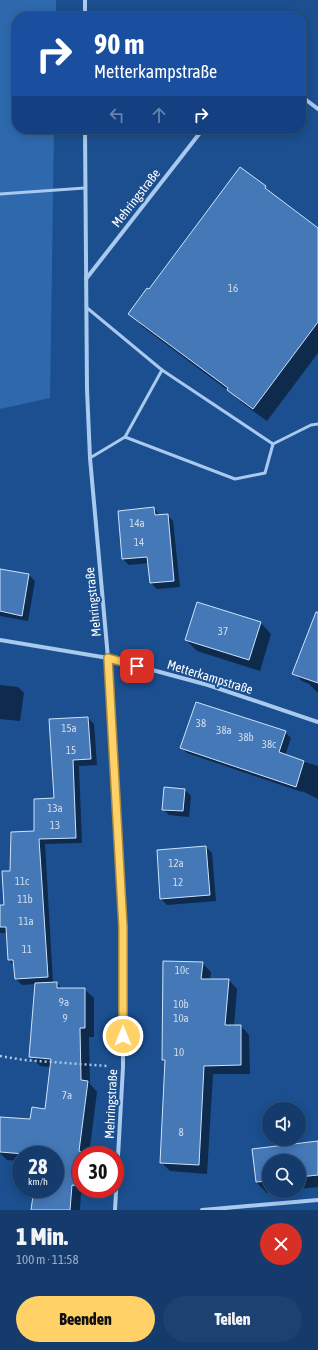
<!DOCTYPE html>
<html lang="de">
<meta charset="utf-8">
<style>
:root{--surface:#143b6b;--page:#1d4271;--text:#f1f3f6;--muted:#9dadc1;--line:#33557e;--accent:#ffd166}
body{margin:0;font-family:"Asap Condensed",sans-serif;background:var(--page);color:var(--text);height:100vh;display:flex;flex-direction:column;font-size:15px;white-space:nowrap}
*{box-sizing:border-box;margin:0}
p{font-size:13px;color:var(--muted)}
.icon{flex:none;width:22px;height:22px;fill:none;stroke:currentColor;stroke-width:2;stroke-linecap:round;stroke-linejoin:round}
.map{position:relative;height:1210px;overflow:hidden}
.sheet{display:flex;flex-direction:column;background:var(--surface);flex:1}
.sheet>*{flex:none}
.guide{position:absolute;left:12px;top:12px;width:294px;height:122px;border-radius:16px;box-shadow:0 2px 10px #0003,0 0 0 1px var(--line);background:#1a4fa0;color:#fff;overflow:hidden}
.fabs{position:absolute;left:262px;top:1102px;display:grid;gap:8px}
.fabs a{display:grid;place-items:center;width:44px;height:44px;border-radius:50%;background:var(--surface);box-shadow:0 2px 10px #0003,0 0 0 1px var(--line);font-size:20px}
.speed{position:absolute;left:12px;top:1146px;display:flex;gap:8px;font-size:20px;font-weight:700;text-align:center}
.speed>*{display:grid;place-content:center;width:52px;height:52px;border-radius:50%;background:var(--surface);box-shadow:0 2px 10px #0003,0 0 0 1px var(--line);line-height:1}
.speed small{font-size:10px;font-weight:400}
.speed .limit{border:6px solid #d22;background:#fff;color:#111}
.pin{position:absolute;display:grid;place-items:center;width:34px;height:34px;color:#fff;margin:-17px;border-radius:8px;box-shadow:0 2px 6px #0006}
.me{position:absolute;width:44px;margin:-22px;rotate:0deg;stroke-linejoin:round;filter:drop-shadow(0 0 3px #0008)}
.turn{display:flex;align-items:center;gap:14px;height:84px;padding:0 16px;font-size:18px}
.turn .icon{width:52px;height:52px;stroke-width:2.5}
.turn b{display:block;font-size:28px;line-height:34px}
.lanes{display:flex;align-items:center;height:38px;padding:0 16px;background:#0003;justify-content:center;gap:20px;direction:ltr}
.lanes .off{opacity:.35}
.round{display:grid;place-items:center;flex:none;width:42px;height:42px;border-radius:21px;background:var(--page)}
.head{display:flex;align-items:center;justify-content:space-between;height:68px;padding:0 16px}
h1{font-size:24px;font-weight:800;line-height:30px}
.action{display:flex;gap:8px;margin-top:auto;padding:8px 16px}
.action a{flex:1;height:46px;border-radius:24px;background:var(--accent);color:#111;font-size:16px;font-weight:800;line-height:46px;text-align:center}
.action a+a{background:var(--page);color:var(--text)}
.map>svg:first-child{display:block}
.green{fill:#2e69ad}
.shadow{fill:#0007}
.building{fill:#4478b7;stroke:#cfe3fa}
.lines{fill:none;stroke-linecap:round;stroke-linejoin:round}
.path{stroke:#a9c9ee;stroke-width:2.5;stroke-dasharray:2 3;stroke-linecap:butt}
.lane{stroke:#a9c9ee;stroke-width:3}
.street{stroke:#a9c9ee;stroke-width:4}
.route-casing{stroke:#a68842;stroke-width:10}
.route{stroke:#ffd166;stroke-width:7}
.labels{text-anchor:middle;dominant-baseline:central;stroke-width:4;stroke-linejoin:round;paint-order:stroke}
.number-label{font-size:11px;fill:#d0dded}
.street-label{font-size:13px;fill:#fff;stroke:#1b4f8f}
</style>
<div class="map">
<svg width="318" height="1210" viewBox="0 0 318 1210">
<rect width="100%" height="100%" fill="#1b4f8f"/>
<!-- green -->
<polygon class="green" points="0,0 56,0 56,17 17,17 17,129 54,129 50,398 0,409"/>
<!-- shadow -->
<g class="shadow">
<polygon points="265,187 275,197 318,229 318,353 267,421 242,403 234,395 143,327 130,314 149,290"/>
<polygon points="154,508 160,516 167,515 173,521 180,587 157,589 151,583 149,563 129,565 123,559"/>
<polygon points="0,570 29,575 35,581 28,621 0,616"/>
<polygon points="261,623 271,634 260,671 197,651 186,640"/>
<polygon points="318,654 318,693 309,684 302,681 294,673"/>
<polygon points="0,685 18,687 24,693 20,721 0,719"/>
<polygon points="88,718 94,724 97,765 79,766 82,843 45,844 53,983 57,983 62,989 84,989 94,998 94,1037 89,1037 90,1084 97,1092 89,1155 81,1155 81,1189 87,1189 87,1195 81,1194 80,1210 32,1210 34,1189 55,1189 55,1155 21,1155 21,1161 7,1160 0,1153 0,1121 31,1120 46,1110 51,1067 40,1066 30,1056 36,984 22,985 16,979 14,966 9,960 7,933 0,933 0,906 5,906 11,872 55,799"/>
<polygon points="285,732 291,738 285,756 318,766 318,799 302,791 302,792 187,753 181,747"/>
<polygon points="185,790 191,796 189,817 169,815 163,809"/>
<polygon points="206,847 212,853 216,901 167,905 161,899"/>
<polygon points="202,963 211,972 210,980 229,980 237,989 234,1026 241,1026 249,1035 250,1074 213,1074 207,1174 170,1171 161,1162 166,1063 163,1060"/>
<polygon points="318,1142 318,1187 299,1189 299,1161 269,1161 269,1191 281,1191 267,1193 256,1182 253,1150"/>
</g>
<!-- building -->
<g class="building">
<polygon points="240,167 266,186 265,188 318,228 318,322 253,409 227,390 228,388 128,314 147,288 149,289"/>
<polygon points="154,507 155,515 168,514 174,581 150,583 147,557 122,559 118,511"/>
<polygon points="0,569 29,574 22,616 0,611"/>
<polygon points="197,602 261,622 249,660 185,640"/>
<polygon points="316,612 318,612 318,683 292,674"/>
<polygon points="196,702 286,731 279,752 304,761 296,787 180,748"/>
<polygon points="88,717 91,759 73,760 76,838 39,839 48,977 15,979 13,960 8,960 6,927 0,927 0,905 4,905 2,871 10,871 11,832 34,831 34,799 54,798 49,719"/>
<polygon points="164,787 185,789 183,811 162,810"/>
<polygon points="206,846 210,895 160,899 157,850"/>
<polygon points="163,961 203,962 201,979 229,979 225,1025 241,1025 241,1065 204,1066 199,1165 160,1163 165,1060 162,1060"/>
<polygon points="57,982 57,988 85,988 85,1028 80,1028 81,1080 88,1081 79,1151 81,1152 78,1186 72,1185 70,1210 31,1210 34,1189 55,1189 55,1155 37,1155 0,1152 0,1117 30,1119 32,1107 45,1109 51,1059 29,1057 35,983"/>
<polygon points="318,1141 318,1175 299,1177 299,1161 269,1161 269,1181 256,1182 252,1149"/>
</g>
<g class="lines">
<!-- path -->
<polyline class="path" points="0,1056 24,1060 107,1066"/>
<!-- lane -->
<g class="lane">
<polyline points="0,194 85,188"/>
<polyline points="86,307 162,370"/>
<polyline points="125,437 235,479 265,473 273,444"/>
<polyline points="90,458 125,437 162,370 273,444 311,425 318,424"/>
</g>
<!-- street -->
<g class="street">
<polyline points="85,0 85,17"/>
<polyline points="301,96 318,109"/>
<polyline points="85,129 87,389 90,458 108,658 123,927 123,1067 115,1210"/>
<polyline points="86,279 203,129"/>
<polyline points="0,640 108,658 208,685 318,722"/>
<polyline points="202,1210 318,1200"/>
</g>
</g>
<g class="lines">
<!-- route casing -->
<g class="route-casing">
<polyline id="route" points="123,1036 123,927 108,658 137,666"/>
</g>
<!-- route -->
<use href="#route" class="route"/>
</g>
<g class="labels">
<!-- number labels -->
<g class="number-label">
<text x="233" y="288">16</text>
<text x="137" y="523">14a</text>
<text x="139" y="542">14</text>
<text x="223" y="631">37</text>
<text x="201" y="723">38</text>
<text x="69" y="728">15a</text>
<text x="224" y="730">38a</text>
<text x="246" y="737">38b</text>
<text x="269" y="744">38c</text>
<text x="71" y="750">15</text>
<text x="55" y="808">13a</text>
<text x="55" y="825">13</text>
<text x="176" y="863">12a</text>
<text x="22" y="881">11c</text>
<text x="178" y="882">12</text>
<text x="25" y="899">11b</text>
<text x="26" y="921">11a</text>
<text x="27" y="949">11</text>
<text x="182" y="970">10c</text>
<text x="64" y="1002">9a</text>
<text x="181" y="1004">10b</text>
<text x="65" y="1018">9</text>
<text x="181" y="1018">10a</text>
<text x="179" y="1052">10</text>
<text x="67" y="1095">7a</text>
<text x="181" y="1132">8</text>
</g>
<!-- street labels -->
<g class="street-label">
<text transform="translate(136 198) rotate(-52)">Mehringstraße</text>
<text transform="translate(93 602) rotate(-96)">Mehringstraße</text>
<text transform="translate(210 677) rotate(17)">Metterkampstraße</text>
<text transform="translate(111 1104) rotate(-87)">Mehringstraße</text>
</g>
</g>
</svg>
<div class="fabs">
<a><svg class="icon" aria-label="sound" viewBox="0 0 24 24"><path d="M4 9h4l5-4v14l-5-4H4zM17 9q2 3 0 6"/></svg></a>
<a><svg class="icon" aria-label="search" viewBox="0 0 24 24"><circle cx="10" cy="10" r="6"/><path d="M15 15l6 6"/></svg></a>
</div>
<div class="speed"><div>28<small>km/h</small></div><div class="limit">30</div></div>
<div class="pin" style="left:137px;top:666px;background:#d93025"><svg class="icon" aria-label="arrive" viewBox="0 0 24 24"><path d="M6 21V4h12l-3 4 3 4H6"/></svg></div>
<svg class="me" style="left:123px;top:1036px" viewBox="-20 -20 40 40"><circle r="17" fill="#ffd166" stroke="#fff" stroke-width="3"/><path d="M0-11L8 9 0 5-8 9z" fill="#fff"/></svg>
<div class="guide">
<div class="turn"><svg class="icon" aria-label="right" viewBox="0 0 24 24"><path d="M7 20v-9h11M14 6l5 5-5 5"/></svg><div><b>90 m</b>Metterkampstraße</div></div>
<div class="lanes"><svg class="icon off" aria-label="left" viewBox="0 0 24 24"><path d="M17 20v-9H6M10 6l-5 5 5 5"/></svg><svg class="icon off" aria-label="ahead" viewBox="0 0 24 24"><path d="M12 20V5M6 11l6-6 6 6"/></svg><svg class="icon" aria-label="right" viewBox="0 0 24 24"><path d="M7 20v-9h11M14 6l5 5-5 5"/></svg></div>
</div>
</div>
<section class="sheet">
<div class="head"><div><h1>1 Min.</h1><p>100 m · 11:58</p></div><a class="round" style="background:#d93025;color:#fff"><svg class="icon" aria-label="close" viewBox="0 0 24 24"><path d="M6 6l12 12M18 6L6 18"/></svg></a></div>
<div class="action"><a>Beenden</a><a>Teilen</a></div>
</section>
